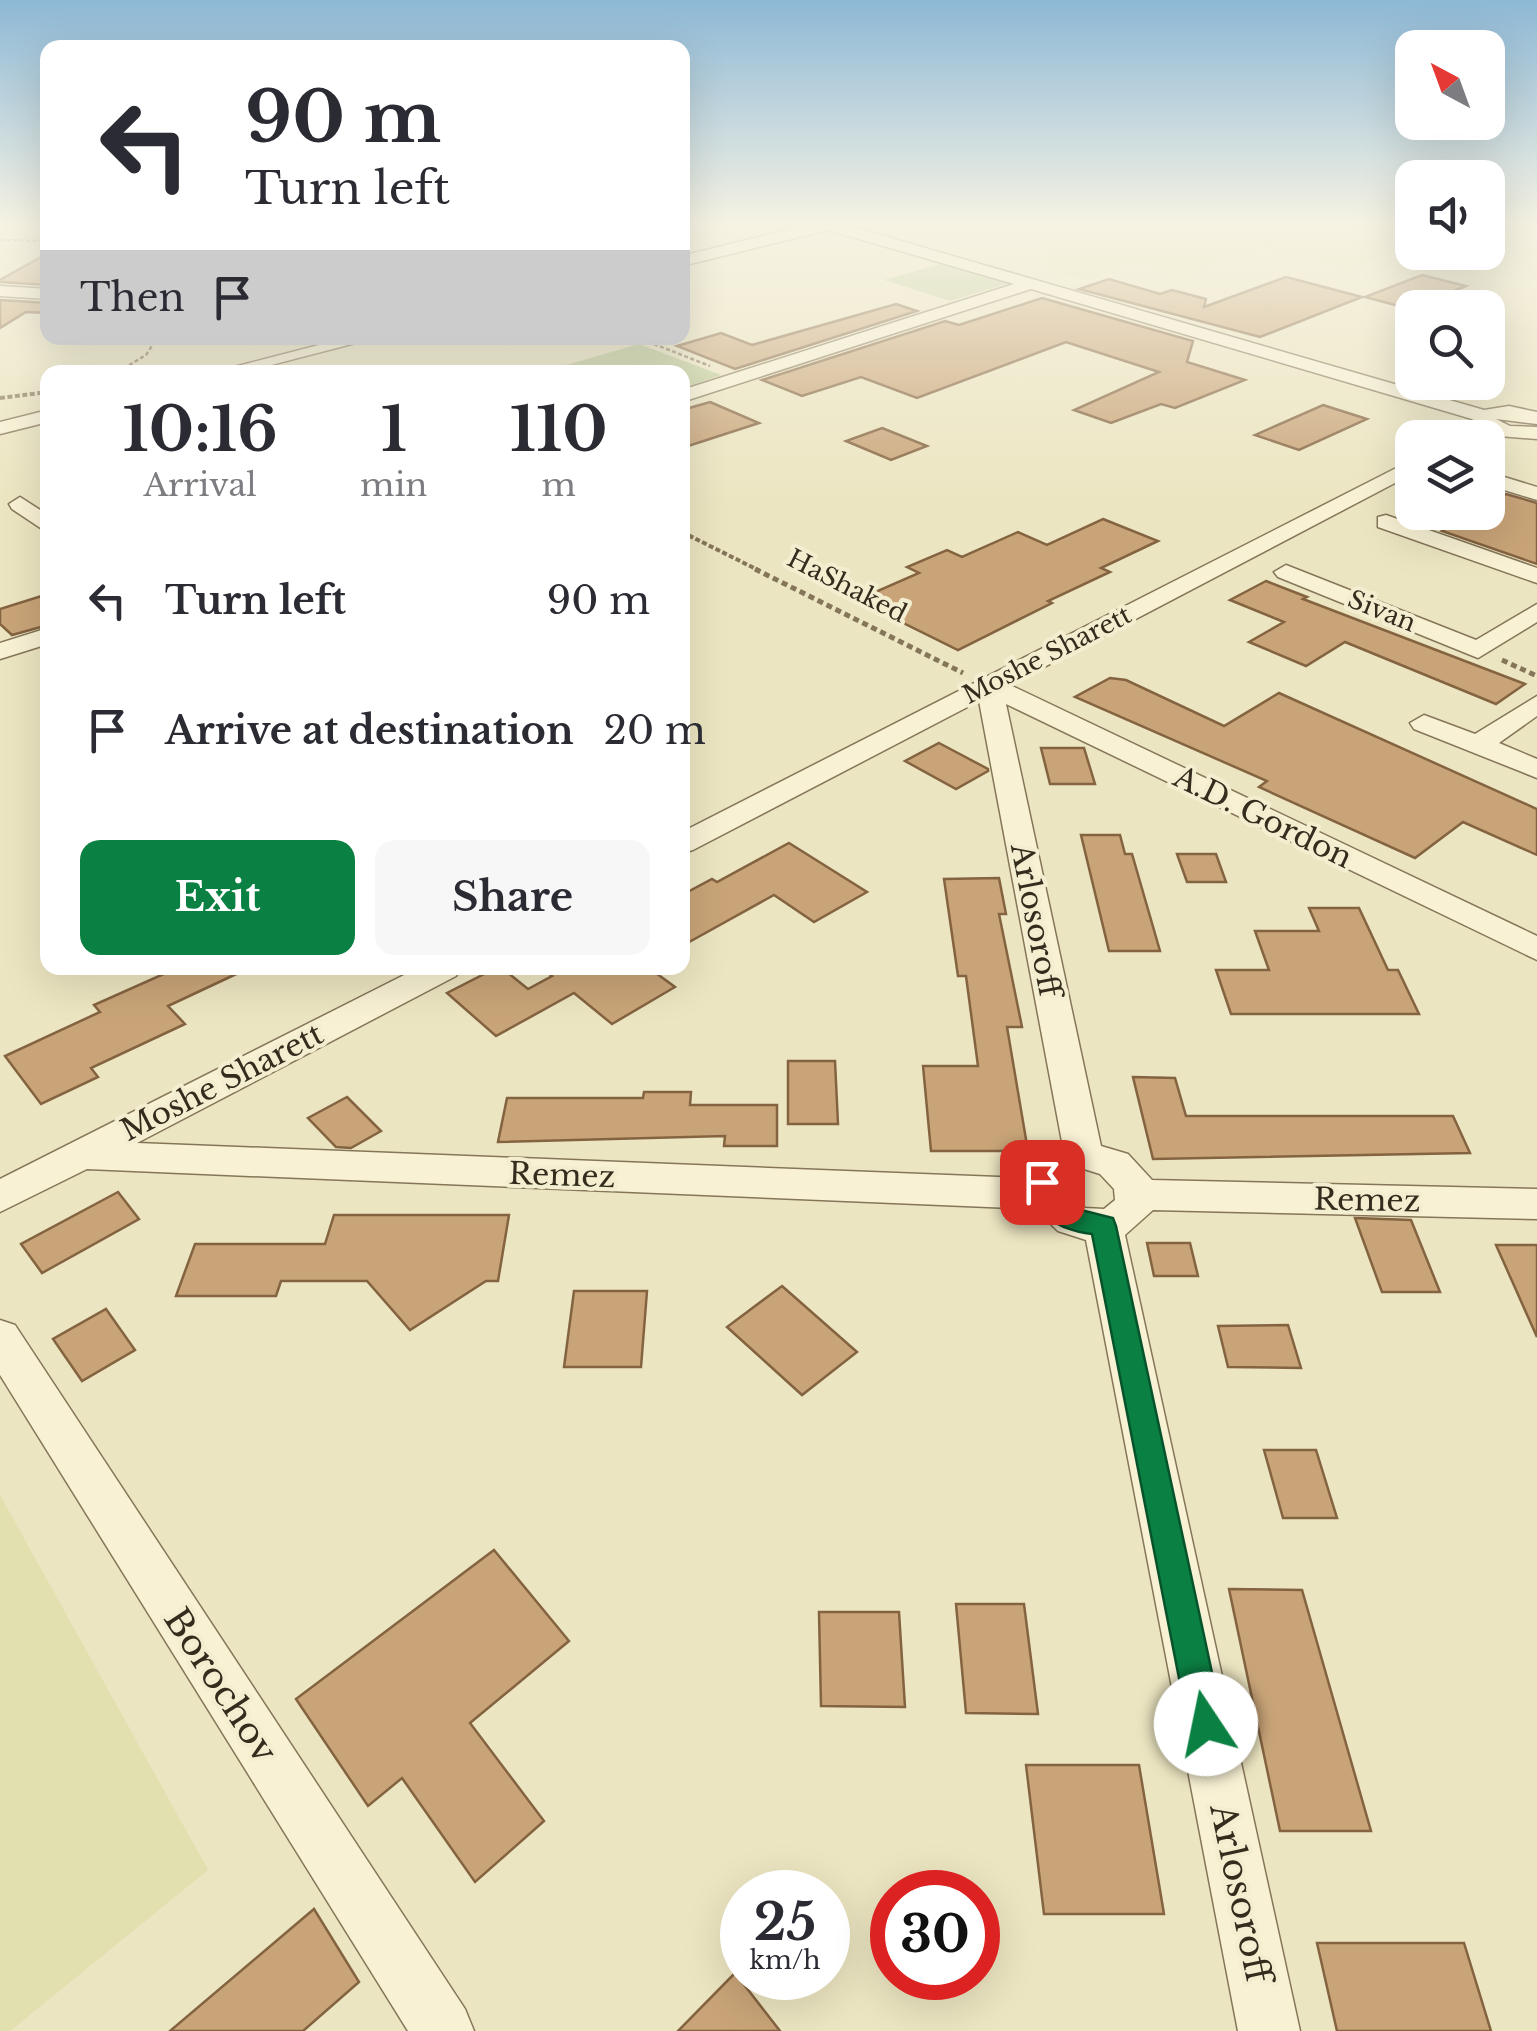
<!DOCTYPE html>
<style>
:root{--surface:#fff;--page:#f7f7f7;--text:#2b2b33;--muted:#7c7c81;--accent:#0b8043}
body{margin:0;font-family:"Libre Baskerville",serif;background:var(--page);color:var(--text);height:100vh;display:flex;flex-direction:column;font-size:38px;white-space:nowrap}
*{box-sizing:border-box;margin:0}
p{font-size:32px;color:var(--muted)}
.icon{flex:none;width:55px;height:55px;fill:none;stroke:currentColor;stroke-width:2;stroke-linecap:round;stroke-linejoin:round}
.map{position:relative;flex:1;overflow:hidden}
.sheet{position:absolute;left:40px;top:365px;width:650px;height:610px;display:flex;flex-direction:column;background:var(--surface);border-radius:20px;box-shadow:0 10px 40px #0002}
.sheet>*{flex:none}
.hud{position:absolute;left:40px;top:40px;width:650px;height:305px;border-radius:20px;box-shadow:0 10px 40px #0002;background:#fff;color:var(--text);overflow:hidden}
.needle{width:65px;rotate:319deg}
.buttons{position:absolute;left:1395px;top:30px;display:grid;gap:20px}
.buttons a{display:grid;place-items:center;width:110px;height:110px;border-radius:20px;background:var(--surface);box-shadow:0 10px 40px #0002;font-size:50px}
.speed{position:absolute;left:720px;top:1870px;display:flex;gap:20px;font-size:50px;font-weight:700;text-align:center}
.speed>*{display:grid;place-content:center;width:130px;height:130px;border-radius:50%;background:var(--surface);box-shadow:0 10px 40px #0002;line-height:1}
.speed small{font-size:25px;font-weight:400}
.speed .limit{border:15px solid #d22;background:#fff;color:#111}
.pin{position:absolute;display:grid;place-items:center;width:85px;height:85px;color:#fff;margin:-42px;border-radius:20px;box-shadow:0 5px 15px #0006}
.me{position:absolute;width:110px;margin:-55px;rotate:349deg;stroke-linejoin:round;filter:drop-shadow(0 0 8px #0008)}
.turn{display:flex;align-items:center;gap:35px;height:210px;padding:0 40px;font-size:45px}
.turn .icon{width:130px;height:130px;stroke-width:2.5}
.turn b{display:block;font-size:70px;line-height:85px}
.then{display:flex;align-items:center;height:95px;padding:0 40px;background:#0003;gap:20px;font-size:38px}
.eta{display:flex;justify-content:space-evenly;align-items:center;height:170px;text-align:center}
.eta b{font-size:60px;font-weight:700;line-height:70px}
.action{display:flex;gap:20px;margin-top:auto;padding:20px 40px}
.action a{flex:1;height:115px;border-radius:20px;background:var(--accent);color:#fff;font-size:40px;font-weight:700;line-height:115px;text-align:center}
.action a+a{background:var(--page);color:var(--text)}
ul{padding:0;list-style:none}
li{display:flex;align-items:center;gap:30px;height:130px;padding:0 40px}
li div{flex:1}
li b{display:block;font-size:38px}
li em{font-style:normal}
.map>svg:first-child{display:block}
.farmland{fill:#e2e0af}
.green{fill:#bdca96}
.building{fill:#c9a478;stroke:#846340;stroke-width:2.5}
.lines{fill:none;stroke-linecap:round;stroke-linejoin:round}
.minor-casing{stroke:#857659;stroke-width:3}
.path-far2{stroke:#857659;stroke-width:2.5;stroke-dasharray:4 2.5;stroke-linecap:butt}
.path-far1{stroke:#857659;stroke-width:4;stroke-dasharray:5 2.5;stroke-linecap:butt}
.path{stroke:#857659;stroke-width:5;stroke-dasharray:6 4;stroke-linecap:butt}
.minor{fill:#f8f1d4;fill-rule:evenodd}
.route{fill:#0b8043;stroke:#07532c;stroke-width:2.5}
.labels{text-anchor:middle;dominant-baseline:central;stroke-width:8;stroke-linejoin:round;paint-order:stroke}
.far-street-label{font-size:25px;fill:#352c1d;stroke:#f4eed1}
.street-label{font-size:30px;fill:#352c1d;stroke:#f4eed1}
.near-street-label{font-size:35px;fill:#352c1d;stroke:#f4eed1}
</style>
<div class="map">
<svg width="1537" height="2031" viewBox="0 0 1537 2031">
<rect width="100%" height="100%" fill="#ece5c1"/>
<!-- farmland -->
<g class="farmland">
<polygon points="988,223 1412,223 1412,243 1349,270 1261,248 1183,275 1136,263 1087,280 1059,273 1037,259 1067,247 1001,231"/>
<polygon points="0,1495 208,1870 10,2031 0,2031"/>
</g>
<!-- green -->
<g class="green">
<polygon points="944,263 1010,283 950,301 884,280"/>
<polygon points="639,344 721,375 683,388 682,372 549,370"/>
</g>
<!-- building -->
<g class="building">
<polygon points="48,253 48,285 0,282 0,280"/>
<polygon points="1422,275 1466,286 1410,309 1365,297"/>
<polygon points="1286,277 1362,297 1260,337 1079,289 1109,279 1160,294 1172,290 1206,299 1204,307"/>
<polygon points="1042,298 1193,341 1187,362 1245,380 1175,408 1161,404 1111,423 1074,410 1159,372 1066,342 917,398 861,377 802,396 762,380 945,321 959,325"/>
<polygon points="0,300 48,303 48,313 26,312 0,328"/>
<polygon points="896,304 917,311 735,369 677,346 721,333 752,345"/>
<polygon points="710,402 759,423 682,448 682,410"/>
<polygon points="1323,405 1367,419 1299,450 1255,435"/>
<polygon points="882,428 927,446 891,460 846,441"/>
<polygon points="1506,494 1537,503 1537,564 1442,531 1474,512 1488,512 1488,505"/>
<polygon points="1103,519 1158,541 1101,568 1110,572 1048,601 1052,603 958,650 857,600 919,573 907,567 947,550 962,557 1018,532 1047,545"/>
<polygon points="1266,581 1307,597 1303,599 1525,684 1496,704 1345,642 1306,666 1249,642 1284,622 1230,600"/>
<polygon points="48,594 48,625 12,635 0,624 0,609"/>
<polygon points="1110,678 1126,680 1224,726 1279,693 1537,809 1537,855 1463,822 1415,858 1259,787 1267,781 1075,697"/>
<polygon points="939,743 988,769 988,771 956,789 905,761"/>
<polygon points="1041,748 1084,748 1095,784 1050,784"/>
<polygon points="1081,835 1120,835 1125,854 1132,854 1160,951 1109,951"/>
<polygon points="789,843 867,892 814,922 774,895 682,946 682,895 712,879 717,882"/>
<polygon points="1177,854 1216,854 1226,882 1187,882"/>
<polygon points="999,878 1006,914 999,914 1022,1027 1007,1027 1028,1151 931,1151 923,1066 978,1066 966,976 958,976 944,879"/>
<polygon points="1309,908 1359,908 1388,970 1398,970 1419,1014 1231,1014 1216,970 1269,970 1255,931 1319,931"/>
<polygon points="177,968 249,968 168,1006 185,1024 91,1068 98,1077 41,1104 5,1056 100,1012 94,1005"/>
<polygon points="496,968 502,968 528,989 552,976 542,968 649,968 675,987 612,1024 574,993 496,1036 447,993"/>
<polygon points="788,1061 835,1061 838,1124 788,1124"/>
<polygon points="1133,1077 1175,1078 1186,1116 1453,1116 1470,1153 1153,1159"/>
<polygon points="644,1092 691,1092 690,1105 777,1105 777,1146 724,1146 725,1136 498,1142 507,1098 643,1098"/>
<polygon points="347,1097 381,1131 351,1148 336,1147 308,1118"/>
<polygon points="118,1192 139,1219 42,1273 21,1244"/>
<polygon points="334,1215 509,1215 498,1281 486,1281 410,1330 367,1281 281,1281 276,1296 176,1296 195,1244 325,1244"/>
<polygon points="1355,1218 1411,1220 1440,1292 1382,1292"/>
<polygon points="1147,1243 1190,1243 1198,1276 1154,1276"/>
<polygon points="1496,1245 1537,1245 1537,1337"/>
<polygon points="782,1286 857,1352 802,1395 727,1327"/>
<polygon points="574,1291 647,1291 641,1367 564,1367"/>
<polygon points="106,1309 135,1350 82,1381 53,1339"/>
<polygon points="1288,1325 1301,1368 1228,1367 1218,1326"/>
<polygon points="1264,1450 1316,1450 1337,1518 1283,1518"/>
<polygon points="494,1550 569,1641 470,1723 544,1821 475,1882 402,1778 368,1806 296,1699"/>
<polygon points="1229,1589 1302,1590 1371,1831 1280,1831"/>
<polygon points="956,1604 1024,1604 1038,1714 966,1713"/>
<polygon points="819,1612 899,1612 905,1707 821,1706"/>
<polygon points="1026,1765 1139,1765 1164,1914 1044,1914"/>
<polygon points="314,1909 359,1982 303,2031 170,2031"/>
<polygon points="1317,1943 1464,1943 1491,2031 1337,2031"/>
<polygon points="735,1973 780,2031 678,2031"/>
</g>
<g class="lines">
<!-- minor casing -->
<g class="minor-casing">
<g id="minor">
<polygon points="815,223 839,223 1484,410 1509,406 1537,412 1537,424 1496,419 1510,426 1537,427 1537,439 1499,436 1472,419 1031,289 682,402 682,390 1014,284 828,230 682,266 682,256"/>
<polygon points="0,286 48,289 48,299 0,296"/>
<polygon points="346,338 375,338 244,372 214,372"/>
<polygon points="48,410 48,422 0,434 0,422"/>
<path d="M1412,460V474L1010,685L1537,936V960L1006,704L1101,1146L1128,1154L1152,1180L1537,1189V1219L1153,1210L1125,1235L1300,2031H1238L1086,1240L1058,1231L1035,1209L87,1169L0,1212V1179L418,968H461L456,976L137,1143L1025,1178L1043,1153L1063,1147L979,701L693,850L682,853V832ZM1084,1169L1100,1174L1114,1189L1115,1200L1104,1209L1085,1208L1065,1190L1064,1180Z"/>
<polygon points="1488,472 1537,487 1537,500 1488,485"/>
<polygon points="20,497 48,515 48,533 12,509 9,504"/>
<polygon points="1386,515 1537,568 1537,583 1378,527 1378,517"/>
<polygon points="1286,565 1476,640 1537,604 1537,622 1478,658 1278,577 1274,572"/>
<polygon points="48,628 48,644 0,659 0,643"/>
<polygon points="1537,696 1537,716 1499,743 1537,759 1537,778 1414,729 1410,723 1424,715 1475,734"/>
<polygon points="0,1320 15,1325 465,2009 474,2031 408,2031 0,1375"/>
</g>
</g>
<!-- path-far2 -->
<g class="path-far2">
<polyline points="0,240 48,241"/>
<polyline points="654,344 710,366"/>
<polyline points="118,372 146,355 157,338"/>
</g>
<!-- path-far1 -->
<g class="path-far1">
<polyline points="0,398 48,392"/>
<polyline points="682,532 760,571"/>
</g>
<!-- path -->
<g class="path">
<polyline points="755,569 963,673"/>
<polyline points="1502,660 1537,676"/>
</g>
<!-- minor -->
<use href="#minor" class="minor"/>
</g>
<!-- sky -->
<linearGradient id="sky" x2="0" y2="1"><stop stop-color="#8db8d6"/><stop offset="0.44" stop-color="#f6f3e3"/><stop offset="1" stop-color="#f6f3e3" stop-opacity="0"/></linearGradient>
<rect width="1537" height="508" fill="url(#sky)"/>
<!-- route -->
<path class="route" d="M1042,1172L1052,1175L1069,1207L1113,1218L1116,1226L1223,1724L1218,1736L1206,1742L1194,1736L1188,1724L1092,1234C1055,1229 1040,1217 1030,1182Z"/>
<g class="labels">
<!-- far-street labels -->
<g class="far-street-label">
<text transform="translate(847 586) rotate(27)">HaShaked</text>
<text transform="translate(1382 611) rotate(22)">Sivan</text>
<text transform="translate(1047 655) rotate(-27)">Moshe Sharett</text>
</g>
<!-- street labels -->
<g class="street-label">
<text transform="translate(1263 817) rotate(26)">A.D. Gordon</text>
<text transform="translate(1036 920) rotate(79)">Arlosoroff</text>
<text transform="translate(222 1082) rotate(-27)">Moshe Sharett</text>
<text transform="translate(562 1175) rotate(2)">Remez</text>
<text transform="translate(1367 1200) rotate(1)">Remez</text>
</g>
<!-- near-street labels -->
<g class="near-street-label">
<text transform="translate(221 1685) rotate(57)">Borochov</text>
<text transform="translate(1241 1893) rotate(78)">Arlosoroff</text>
</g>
</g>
</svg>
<div class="buttons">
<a><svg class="needle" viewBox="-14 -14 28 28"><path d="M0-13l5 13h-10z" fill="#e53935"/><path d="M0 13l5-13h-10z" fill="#7c7c81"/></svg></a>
<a><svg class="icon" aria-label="sound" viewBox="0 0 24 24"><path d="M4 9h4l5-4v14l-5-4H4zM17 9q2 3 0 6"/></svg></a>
<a><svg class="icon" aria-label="search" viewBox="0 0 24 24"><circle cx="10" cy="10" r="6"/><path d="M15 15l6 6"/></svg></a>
<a><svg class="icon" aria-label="layers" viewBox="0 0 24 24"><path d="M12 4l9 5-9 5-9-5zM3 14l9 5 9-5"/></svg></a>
</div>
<div class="speed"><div>25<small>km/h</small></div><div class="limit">30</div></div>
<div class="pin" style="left:1042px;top:1182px;background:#d93025"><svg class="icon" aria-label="arrive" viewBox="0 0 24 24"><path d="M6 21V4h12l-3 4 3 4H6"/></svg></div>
<svg class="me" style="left:1206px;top:1724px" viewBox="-20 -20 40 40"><circle r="19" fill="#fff"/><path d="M0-13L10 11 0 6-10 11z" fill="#0b8043"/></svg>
<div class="hud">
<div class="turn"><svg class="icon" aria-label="left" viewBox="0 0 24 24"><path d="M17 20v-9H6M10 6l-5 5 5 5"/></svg><div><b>90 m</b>Turn left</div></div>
<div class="then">Then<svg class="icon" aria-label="arrive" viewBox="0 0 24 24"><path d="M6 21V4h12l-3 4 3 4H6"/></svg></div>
</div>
<section class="sheet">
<div class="eta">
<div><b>10:16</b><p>Arrival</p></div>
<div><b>1</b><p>min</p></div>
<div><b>110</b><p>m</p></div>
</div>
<ul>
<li><svg class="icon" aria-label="left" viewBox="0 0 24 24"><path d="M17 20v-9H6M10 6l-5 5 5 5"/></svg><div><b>Turn left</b></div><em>90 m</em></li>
<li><svg class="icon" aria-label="arrive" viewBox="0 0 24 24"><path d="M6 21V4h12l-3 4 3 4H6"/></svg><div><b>Arrive at destination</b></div><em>20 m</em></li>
</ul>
<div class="action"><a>Exit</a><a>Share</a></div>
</section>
</div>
